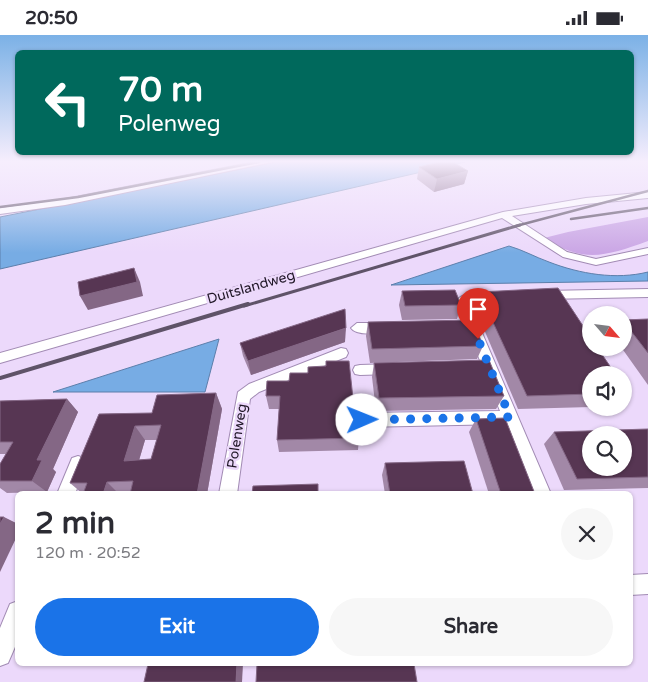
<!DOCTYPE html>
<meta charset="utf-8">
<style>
:root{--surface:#fff;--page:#f7f7f7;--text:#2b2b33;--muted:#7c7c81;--accent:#1a73e8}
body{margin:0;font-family:"Varela Round",sans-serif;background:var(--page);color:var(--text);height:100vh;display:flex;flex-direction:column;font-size:19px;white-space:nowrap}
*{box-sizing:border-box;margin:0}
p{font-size:16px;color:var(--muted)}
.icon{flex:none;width:28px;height:28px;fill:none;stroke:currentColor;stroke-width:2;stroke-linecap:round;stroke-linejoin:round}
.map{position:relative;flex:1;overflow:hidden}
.details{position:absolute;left:15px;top:456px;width:618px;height:175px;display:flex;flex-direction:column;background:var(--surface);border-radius:8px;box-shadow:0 1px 4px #0004}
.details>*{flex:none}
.guide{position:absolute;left:15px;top:15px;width:619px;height:105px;border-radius:8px;box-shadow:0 1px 4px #0004;background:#00695c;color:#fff;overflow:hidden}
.needle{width:32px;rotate:118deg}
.controls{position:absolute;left:582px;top:271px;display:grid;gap:10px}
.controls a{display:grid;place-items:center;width:50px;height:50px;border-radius:50%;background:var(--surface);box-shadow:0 1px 4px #0004;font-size:25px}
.pin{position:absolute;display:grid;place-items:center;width:42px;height:42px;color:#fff;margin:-51px -21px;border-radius:50% 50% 50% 0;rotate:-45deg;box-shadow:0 0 5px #0007}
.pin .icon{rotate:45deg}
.me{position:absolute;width:55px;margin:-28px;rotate:89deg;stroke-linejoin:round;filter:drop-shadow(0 0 4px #0008)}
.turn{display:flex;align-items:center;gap:18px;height:105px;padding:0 20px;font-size:22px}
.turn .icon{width:65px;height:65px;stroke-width:2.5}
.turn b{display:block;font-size:35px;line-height:42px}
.round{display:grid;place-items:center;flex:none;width:52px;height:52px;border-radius:26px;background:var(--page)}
.overview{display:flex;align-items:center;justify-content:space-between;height:85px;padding:0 20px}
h1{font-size:30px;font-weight:700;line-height:38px}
.cta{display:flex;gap:10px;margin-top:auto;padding:10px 20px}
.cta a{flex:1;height:58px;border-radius:30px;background:var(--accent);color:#fff;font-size:20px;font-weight:700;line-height:58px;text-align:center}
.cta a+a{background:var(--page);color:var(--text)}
.status{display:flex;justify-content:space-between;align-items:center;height:35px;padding:0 25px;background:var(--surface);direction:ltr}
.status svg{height:14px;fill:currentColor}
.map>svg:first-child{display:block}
.green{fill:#caa6e5}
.water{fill:#77ace4;stroke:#5d7fab}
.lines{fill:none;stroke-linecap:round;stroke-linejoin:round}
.minor-casing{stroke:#a28bb4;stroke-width:2}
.minor{fill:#fff;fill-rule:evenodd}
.rail-far2{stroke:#5f5368;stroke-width:2.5}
.rail-far1{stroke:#5f5368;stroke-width:3}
.rail{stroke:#5f5368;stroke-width:4}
.wall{fill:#a288a7;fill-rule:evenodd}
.shaded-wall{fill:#846785}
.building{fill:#573653;stroke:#846785;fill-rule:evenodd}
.route{stroke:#1a73e8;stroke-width:9;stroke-dasharray:0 16.2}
.labels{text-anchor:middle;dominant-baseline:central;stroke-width:5;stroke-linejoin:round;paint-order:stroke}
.street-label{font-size:14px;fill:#201727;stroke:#ecd9fb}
</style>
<div class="status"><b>20:50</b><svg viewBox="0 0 49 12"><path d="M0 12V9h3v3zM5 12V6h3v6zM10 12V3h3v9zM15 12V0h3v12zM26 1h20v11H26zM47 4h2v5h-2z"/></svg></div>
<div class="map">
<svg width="648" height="647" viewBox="0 0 648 647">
<rect width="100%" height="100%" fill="#ecd9fb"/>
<!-- green -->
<path class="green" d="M648,182V206C606,221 584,229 544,203L568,197Z"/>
<!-- water -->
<g class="water">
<polygon points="276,127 465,127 0,234 0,182"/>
<path d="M509,211C523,215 535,222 549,227C580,239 616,245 648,237V246L391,250Z"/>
<polygon points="219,304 205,357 53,357"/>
</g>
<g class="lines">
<!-- minor casing -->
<g class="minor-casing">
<g id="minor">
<polygon points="254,127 272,127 65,170 0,179 0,173 65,164"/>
<polygon points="648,157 648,163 586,169 512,181 567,217 596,224 648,213 648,219 596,230 563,222 502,183 0,328 0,318 503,177 586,163"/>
<polygon points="648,254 648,262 544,264 538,260 544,256"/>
<polygon points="462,261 468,265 551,459 533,459 505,389 362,392 356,390 354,385 356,380 362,378 500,376 456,265"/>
<path d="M357,288H384L390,292C385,300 356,301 351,293Z"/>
<polygon points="341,313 346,314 348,318 346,322 259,357 250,364 237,459 219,459 238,357 249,349"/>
<polygon points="392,329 397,330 399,334 397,338 392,339 360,340 355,339 353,335 355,331 360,330"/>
<polygon points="78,421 84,423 86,429 75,459 57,459 72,423"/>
<polygon points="648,539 648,559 630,560 630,540"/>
<polygon points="18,566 18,605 8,628 0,631 0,593 10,569"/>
</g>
</g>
<!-- minor -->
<use href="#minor" class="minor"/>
<!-- rail-far2 -->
<g class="rail-far2">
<polyline points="0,172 78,162 259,127"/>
<polyline points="571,184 648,173"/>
<polyline points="516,191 648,156"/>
</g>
<!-- rail-far1 -->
<polyline class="rail-far1" points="244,271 520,190"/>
<!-- rail -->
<polyline class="rail" points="0,343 248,269"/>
</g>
<!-- wall -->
<g class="wall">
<polygon points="419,132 468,136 464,149 434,157 417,144"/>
<polygon points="402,256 461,270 457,284 402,285 399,270"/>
<polygon points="479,257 591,340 591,372 518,374 474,271"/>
<polygon points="648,284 648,350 621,312 624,312 624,285"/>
<polygon points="368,287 483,311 477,324 370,328 366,301"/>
<polygon points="345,307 251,340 243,321 240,308"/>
<polygon points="374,328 504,361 496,374 376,376 372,342"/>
<polygon points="289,346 354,373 359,403 358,415 279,417 277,405 279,374 269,374 266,361"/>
<path d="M216,358L222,374L207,459H83L70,448L99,379L152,378ZM145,405H157L151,424L139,425Z"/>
<polygon points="67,364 78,377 53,434 56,437 47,457 7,458 0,453 0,429 6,419 0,419 0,366"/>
<polygon points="476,384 535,459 489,459 469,397"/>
<polygon points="648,394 648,453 564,455 544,409 554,397"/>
<polygon points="385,428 473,459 385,459 382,440"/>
</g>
<!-- shaded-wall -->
<g class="shaded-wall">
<polygon points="468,136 464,149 434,157 437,144"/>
<polygon points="134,233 140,247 143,261 88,275 80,261"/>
<polygon points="346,293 345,307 251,340 248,326"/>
<polygon points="216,358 222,374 207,459 197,459"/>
<polygon points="67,364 78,377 53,434 56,437 47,457 32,446 37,425"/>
<polygon points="135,391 145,405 135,439 124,426"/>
<polygon points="107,447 119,459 103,459"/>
<polygon points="4,482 18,489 18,499 0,537 0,489"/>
<polygon points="237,629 243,629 242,647 236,647"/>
</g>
<!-- building -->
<g class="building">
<polygon points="439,127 453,127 468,136 437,144 419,132"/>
<polygon points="134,233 137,247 80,261 78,247"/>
<polygon points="558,253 591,303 591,312 597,312 616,340 591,340 591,359 527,361 479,257"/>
<polygon points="455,255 461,270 405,271 402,256"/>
<polygon points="345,274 346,293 248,326 240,308"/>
<polygon points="648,284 648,318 624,287 624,285"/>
<polygon points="473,285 483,311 372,314 368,287"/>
<polygon points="489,325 504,361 379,363 374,328"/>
<polygon points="326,326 349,326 354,373 357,379 359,403 277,405 280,361 266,361 267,346 289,346 290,338 308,338 308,332 326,331"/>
<polygon points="624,352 628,358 624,358"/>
<path d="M216,358L197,459H130L133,446L107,447L103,459H83L87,448H70L99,379L152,378L157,360ZM161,390L151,424L124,426L135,391Z"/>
<polygon points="67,364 37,425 42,425 32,446 0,446 0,429 13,407 0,407 0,366"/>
<polygon points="505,383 535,459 501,459 476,384"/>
<path d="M648,394V442L577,444L554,397ZM591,400H624V432H591Z"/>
<polygon points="464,426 473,459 390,459 385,428"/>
<polygon points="318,449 318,459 252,459 253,451"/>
<polygon points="0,482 4,482 0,489"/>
<polygon points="148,629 237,629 236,647 144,647"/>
<polygon points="257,629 414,629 417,647 256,647"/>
</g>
<!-- sky -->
<linearGradient id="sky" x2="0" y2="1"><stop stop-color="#7bb1e6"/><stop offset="0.58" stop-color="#f6eefd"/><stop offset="1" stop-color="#f6eefd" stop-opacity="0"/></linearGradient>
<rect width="648" height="218" fill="url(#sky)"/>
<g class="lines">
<!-- route -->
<polyline class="route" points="362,385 510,382 478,304"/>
</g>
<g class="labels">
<!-- street labels -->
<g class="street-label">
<text transform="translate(251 252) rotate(-16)">Duitslandweg</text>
<text transform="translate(237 401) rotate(-81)">Polenweg</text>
</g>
</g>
</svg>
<div class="controls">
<a><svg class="needle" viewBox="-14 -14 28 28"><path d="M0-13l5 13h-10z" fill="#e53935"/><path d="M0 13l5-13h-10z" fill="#7c7c81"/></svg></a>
<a><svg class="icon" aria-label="sound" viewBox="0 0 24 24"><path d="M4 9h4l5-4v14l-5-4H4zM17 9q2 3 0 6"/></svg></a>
<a><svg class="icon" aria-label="search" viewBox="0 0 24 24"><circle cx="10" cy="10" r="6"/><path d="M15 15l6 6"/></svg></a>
</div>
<div class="pin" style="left:478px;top:304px;background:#d93025"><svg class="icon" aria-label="arrive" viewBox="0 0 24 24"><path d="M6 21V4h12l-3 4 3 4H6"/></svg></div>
<svg class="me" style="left:362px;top:385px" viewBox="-20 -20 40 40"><circle r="19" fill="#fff"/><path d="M0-13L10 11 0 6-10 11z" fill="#1a73e8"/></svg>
<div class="guide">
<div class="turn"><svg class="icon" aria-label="left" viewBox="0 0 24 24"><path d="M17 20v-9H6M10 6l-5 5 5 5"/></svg><div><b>70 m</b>Polenweg</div></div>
</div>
<section class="details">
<div class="overview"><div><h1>2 min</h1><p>120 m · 20:52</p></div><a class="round"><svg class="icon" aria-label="close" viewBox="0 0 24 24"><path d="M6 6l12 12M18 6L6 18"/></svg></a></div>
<div class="cta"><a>Exit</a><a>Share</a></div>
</section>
</div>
